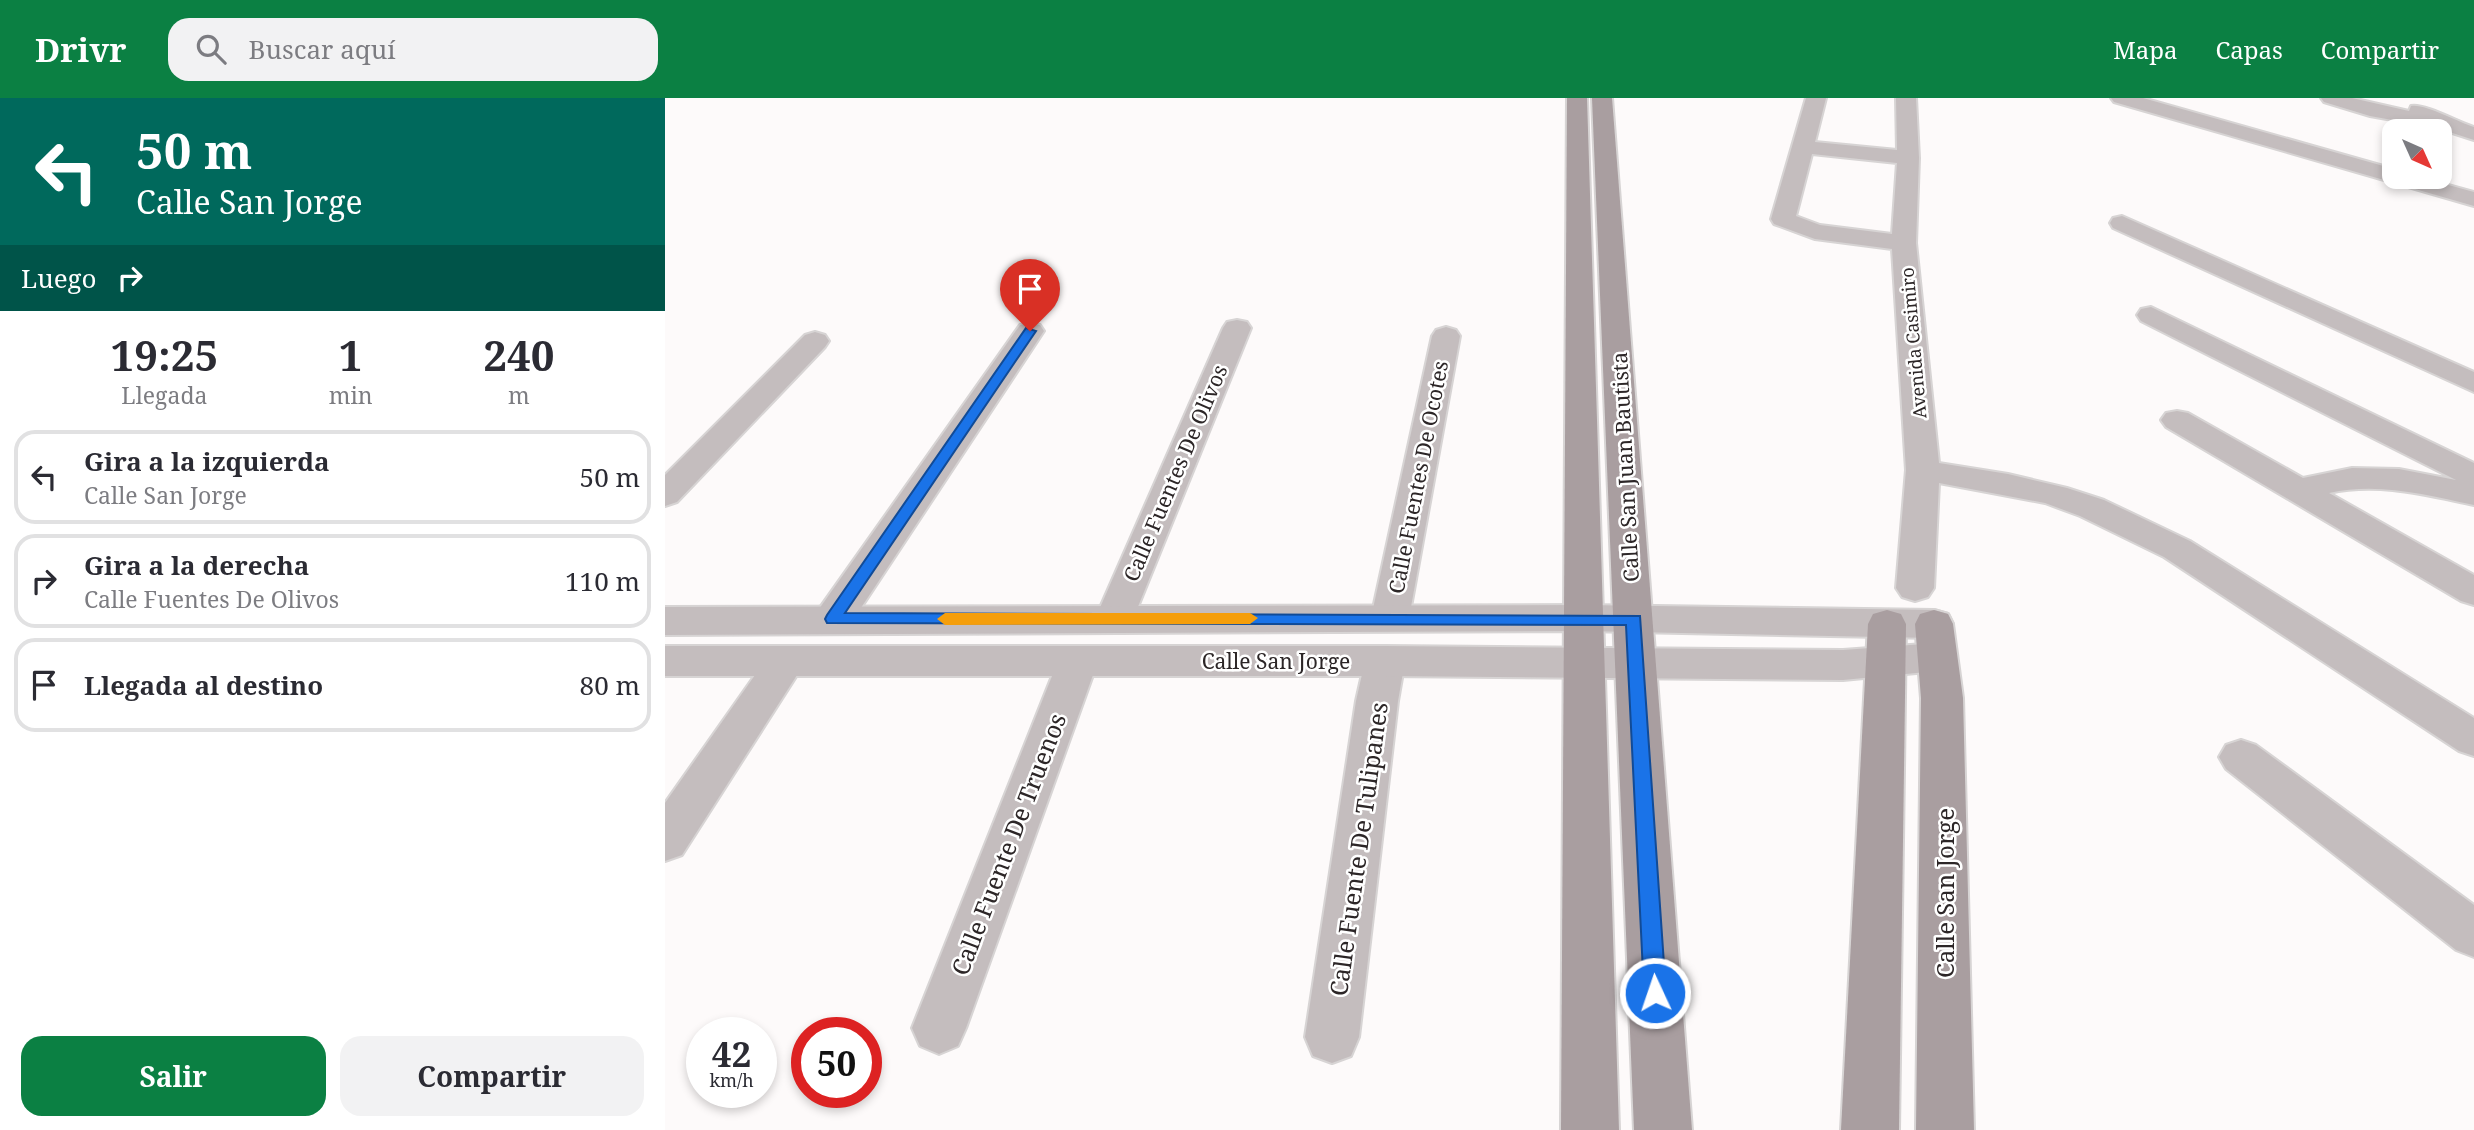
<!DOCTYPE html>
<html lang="es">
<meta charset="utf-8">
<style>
:root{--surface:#fff;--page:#f2f2f3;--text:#2b2b33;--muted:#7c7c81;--line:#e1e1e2;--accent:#0b8043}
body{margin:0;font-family:"Noto Serif",serif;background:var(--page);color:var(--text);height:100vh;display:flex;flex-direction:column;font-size:26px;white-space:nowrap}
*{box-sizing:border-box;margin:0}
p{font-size:23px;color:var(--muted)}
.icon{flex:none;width:38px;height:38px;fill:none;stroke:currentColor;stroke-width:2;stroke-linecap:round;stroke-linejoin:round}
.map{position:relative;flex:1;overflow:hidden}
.panel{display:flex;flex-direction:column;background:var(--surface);width:665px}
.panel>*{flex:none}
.banner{background:#00695c;color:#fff;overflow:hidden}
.needle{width:46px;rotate:135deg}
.fabs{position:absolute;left:1717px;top:21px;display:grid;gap:14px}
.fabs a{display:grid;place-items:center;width:70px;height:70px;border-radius:14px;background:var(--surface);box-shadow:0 4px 10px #0003;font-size:35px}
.speed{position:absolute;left:21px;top:919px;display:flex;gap:14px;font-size:35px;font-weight:700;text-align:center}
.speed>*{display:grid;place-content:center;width:91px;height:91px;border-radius:50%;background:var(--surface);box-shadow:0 4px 10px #0003;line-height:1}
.speed small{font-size:18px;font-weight:400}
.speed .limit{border:10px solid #d22;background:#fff;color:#111}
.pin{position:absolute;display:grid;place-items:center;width:60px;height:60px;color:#fff;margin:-72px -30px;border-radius:50% 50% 50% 0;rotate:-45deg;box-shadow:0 0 7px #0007}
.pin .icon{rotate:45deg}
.me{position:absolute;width:77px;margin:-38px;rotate:357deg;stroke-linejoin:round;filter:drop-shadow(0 0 5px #0008)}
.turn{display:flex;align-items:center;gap:24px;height:147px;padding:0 21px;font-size:32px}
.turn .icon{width:91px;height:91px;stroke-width:2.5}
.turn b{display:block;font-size:49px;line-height:60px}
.then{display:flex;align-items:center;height:66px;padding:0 21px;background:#0003;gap:14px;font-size:26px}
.eta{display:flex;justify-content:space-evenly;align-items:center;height:119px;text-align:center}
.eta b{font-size:42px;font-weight:700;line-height:49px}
.button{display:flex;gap:14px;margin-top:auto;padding:14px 21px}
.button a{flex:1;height:80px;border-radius:21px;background:var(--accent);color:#fff;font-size:28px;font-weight:700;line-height:80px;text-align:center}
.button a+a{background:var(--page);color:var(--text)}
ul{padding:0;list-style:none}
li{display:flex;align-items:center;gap:21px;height:94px;margin:0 14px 10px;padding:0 7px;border:4px solid var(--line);border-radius:21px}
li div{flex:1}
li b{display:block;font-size:26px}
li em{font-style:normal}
header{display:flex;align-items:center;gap:42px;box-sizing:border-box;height:98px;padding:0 35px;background:var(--accent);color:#fff}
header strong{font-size:33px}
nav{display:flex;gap:38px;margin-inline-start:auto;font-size:24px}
.search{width:490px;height:63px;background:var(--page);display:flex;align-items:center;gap:18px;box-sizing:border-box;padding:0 24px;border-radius:21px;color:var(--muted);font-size:26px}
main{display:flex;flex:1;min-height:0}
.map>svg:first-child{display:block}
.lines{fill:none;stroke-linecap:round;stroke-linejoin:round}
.minor-casing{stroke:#d7d4d4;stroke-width:4}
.tertiary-casing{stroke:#d7d4d4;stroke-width:4}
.secondary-casing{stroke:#d7d4d4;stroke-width:4}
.minor{fill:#c4bdbe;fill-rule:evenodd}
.tertiary{fill:#c4bdbe;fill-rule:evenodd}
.secondary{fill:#a99ea0;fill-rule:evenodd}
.route{fill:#1a73e8;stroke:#114b97;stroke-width:2}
.slow{fill:#f59e0b}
.labels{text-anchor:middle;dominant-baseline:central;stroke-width:5;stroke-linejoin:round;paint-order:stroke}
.far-street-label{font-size:18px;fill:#2c2627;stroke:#fff}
.street-label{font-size:21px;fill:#2c2627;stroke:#fff}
.near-street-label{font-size:24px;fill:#2c2627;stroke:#fff}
</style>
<header>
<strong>Drivr</strong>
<div class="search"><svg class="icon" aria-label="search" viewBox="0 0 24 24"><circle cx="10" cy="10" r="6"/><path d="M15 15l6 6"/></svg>Buscar aquí</div>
<nav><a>Mapa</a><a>Capas</a><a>Compartir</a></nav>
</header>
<main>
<section class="panel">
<div class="banner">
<div class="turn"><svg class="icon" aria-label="left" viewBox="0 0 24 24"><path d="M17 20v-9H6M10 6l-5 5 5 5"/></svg><div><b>50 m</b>Calle San Jorge</div></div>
<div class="then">Luego<svg class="icon" aria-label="right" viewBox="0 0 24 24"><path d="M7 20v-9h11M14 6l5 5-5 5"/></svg></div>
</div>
<div class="eta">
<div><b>19:25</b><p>Llegada</p></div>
<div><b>1</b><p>min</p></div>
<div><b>240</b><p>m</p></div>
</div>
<ul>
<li><svg class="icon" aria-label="left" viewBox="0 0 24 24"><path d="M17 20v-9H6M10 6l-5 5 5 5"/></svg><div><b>Gira a la izquierda</b><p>Calle San Jorge</p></div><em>50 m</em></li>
<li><svg class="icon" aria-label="right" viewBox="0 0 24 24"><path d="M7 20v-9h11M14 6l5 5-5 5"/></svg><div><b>Gira a la derecha</b><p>Calle Fuentes De Olivos</p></div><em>110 m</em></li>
<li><svg class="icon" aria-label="arrive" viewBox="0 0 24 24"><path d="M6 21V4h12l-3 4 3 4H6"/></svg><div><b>Llegada al destino</b></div><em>80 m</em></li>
</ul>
<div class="button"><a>Salir</a><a>Compartir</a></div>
</section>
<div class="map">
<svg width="1809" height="1032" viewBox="0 0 1809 1032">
<rect width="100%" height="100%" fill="#fdfafa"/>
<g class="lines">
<!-- minor casing -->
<g class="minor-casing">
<g id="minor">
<path d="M1141,0H1161L1150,44L1232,52L1231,0H1251L1254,60L1251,145L1274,365L1343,376L1402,390L1439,402L1525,443L1809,620V658L1794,653L1499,459L1415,418L1380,405L1274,385L1269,490L1263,499L1250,503L1237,499L1231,490L1241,372L1227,151L1150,141L1109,126L1106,121ZM1147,56L1232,65L1227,136L1155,127L1131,118Z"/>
<polygon points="1446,0 1478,0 1729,71 1729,79 1754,79 1809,94 1809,108 1449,4"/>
<path d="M1656,0H1687L1744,13L1746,8C1759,5 1793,24 1809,29V42L1772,30L1705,18L1659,4Z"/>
<polygon points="1457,118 1809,274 1809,294 1448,130 1445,125 1448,120"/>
<path d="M1486,209L1809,365V407C1760,397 1714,384 1664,395L1809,477V507L1796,503L1501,329L1496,322L1501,315L1512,313L1523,315L1638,380L1687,370L1734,371L1791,382L1476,223L1472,217L1476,211Z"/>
<polygon points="572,222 582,224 586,230 468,521 463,531 449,534 435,531 430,521 558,230 562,224"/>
<polygon points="365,225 375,227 379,233 182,531 168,534 154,531 149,521 154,511 355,227"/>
<polygon points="781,229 791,232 795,238 744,520 739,530 725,533 711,530 706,520 767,238 771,232"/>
<polygon points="150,234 160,237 164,243 160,249 12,404 0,408 0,377 140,237"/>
<polygon points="121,548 135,553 141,563 17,757 0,763 0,705 107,553"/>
<polygon points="413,548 427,553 433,563 301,930 293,948 274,956 255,948 247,930 393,563 399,553"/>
<polygon points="720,548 734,553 740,563 733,603 694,939 686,958 667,965 648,958 640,939 691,603 700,563 706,553"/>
<polygon points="1576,642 1591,647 1809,807 1809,859 1791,852 1561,671 1554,659 1561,647"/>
</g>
</g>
<!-- tertiary casing -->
<g class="tertiary-casing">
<g id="tertiary">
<polygon points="919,507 1269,512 1283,516 1288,526 1283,536 1269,540 919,533 0,537 0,509"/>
<polygon points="1272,545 1286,549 1292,559 1286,569 1272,573 1178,582 720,578 0,578 0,548 720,548 1178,552"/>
</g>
</g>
<!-- secondary casing -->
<g class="secondary-casing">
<g id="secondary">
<polygon points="902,0 922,0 954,1032 896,1032"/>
<polygon points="927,0 947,0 1027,1032 969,1032"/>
<polygon points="1222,512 1236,516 1241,526 1234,1032 1176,1032 1203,526 1208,516"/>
<polygon points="1269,512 1283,516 1288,526 1298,600 1309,1032 1251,1032 1256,600 1250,526 1255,516"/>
</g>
</g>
<!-- minor -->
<use href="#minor" class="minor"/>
<!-- tertiary -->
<use href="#tertiary" class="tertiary"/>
<!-- secondary -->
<use href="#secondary" class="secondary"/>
</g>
<!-- route -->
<polygon class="route" points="361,230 371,233 180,515 975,518 1001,895 998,902 990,905 983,902 979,895 961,527 162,525 160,521 162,517"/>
<!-- slow -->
<polygon class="slow" points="280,515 585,515 593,520 585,526 280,527 272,521"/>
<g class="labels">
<!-- far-street labels -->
<g class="far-street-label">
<text transform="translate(1248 245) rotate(-95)">Avenida Casimiro</text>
</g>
<!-- street labels -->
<g class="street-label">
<text transform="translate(960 369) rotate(-93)">Calle San Juan Bautista</text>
<text transform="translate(510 375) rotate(-67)">Calle Fuentes De Olivos</text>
<text transform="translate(753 379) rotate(-79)">Calle Fuentes De Ocotes</text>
<text x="611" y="563">Calle San Jorge</text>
</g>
<!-- near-street labels -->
<g class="near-street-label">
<text transform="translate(343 746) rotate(-69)">Calle Fuente De Truenos</text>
<text transform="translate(693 751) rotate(-82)">Calle Fuente De Tulipanes</text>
<text transform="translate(1279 795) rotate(-90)">Calle San Jorge</text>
</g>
</g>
</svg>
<div class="fabs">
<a><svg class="needle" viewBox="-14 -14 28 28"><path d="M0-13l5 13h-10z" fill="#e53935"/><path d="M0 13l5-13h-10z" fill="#7c7c81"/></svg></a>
</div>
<div class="speed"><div>42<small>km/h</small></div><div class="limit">50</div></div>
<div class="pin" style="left:365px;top:233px;background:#d93025"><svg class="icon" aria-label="arrive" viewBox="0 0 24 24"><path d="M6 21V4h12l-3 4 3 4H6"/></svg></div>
<svg class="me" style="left:990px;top:895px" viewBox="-20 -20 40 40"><circle r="17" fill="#1a73e8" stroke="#fff" stroke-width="3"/><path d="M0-11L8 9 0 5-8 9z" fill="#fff"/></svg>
</div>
</main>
